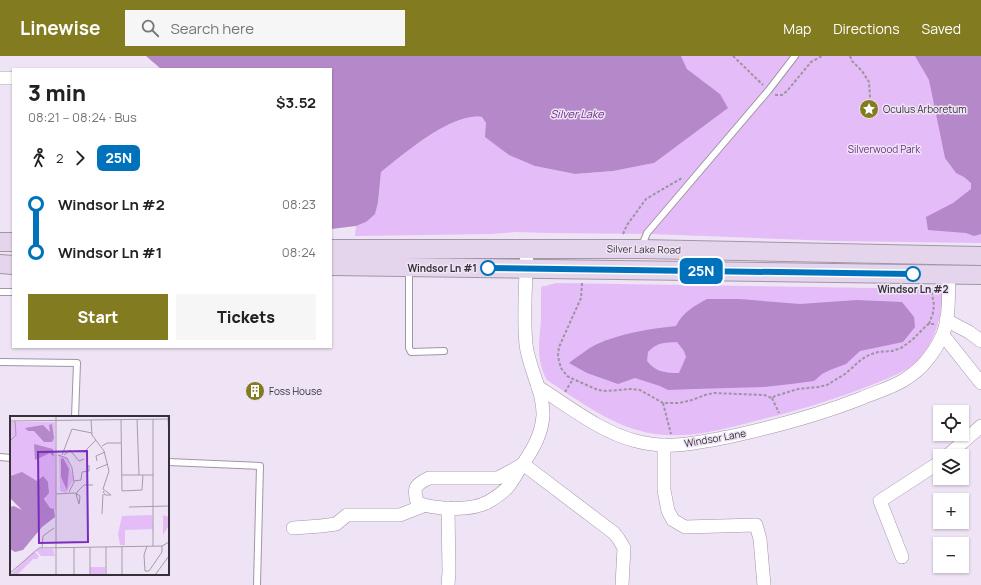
<!DOCTYPE html>
<html lang="en">
<head>
<meta charset="utf-8">
<style>
  :root { --surface:#fff; --page:#f6f6f6; --text:#222; --muted:#767676; --accent:#827b20 }
  body { margin:0; font-family:Manrope,sans-serif; background:var(--page); color:var(--text); height:100vh; display:flex; flex-direction:column; font-size:15px; white-space:nowrap }
  * { box-sizing:border-box; margin:0 }
  p { font-size:13px; color:var(--muted) }
  .icon { flex:none; width:22px; height:22px; fill:none; stroke:currentColor; stroke-width:2; stroke-linecap:round; stroke-linejoin:round }
  .map { position:relative; flex:1; overflow:hidden }
  .sheet { position:absolute; left:12px; top:12px; width:320px; height:280px; display:flex; flex-direction:column; background:var(--surface); border-radius:0px; box-shadow:0 1px 3px #0004 }
  .sheet>* { flex:none }
  .badge { padding:0 8px; border-radius:6px; font-size:14px; line-height:26px }
  .buttons { position:absolute; left:933px; top:349px; display:grid; gap:8px }
  .buttons a { display:grid; place-items:center; width:36px; height:36px; border-radius:0px; background:var(--surface); box-shadow:0 1px 3px #0004; font-size:20px }
  .map>.badge { position:absolute; translate:-50% -50%; box-shadow:0 0 0 2px #fff }
  .legs { display:flex; align-items:center; gap:6px; height:44px; padding:0 16px; font-size:13px }
  .legs p { margin-inline-start:auto }
  .head { display:flex; align-items:center; justify-content:space-between; height:68px; padding:0 16px }
  h1 { font-size:22px; font-weight:800; line-height:30px }
  .primary-button { display:flex; gap:8px; margin-top:auto; padding:8px 16px }
  .primary-button a { flex:1; height:46px; border-radius:0px; background:var(--accent); color:#fff; font-size:16px; font-weight:800; line-height:46px; text-align:center }
  .primary-button a+a { background:var(--page); color:var(--text) }
  ul { padding:0 16px; list-style:none }
  li { display:flex; align-items:center; gap:14px; height:48px; font-size:15px }
  li i { display:grid; place-items:center; width:6px; height:100%; margin:0 5px; background:currentColor }
  li i::after { content:''; width:10px; height:10px; margin:-5px; border:3px solid; border-radius:50%; background:var(--surface) }
  li p { margin-inline-start:auto }
  li:first-child i { background:linear-gradient(#0000 50%,currentColor 0) }
  li:last-child i { background:linear-gradient(currentColor 50%,#0000 0) }
  header { display:flex; align-items:center; gap:24px; box-sizing:border-box; height:56px; padding:0 20px; background:var(--accent); color:#fff }
  header strong { font-size:19px }
  nav { display:flex; gap:22px; margin-inline-start:auto; font-size:14px }
  .search { width:280px; height:36px; background:var(--page); display:flex; align-items:center; gap:10px; box-sizing:border-box; padding:0 14px; border-radius:0px; color:var(--muted); font-size:15px }
  .map>svg:first-child { display:block }
  .green { fill:#e4bcf7 }
  .water { fill:#b588ca; fill-rule:evenodd }
  .lines { fill:none; stroke-linecap:round; stroke-linejoin:round }
  .lane-casing { stroke:#a196a6; stroke-width:8 }
  .street-casing { stroke:#a196a6; stroke-width:14 }
  .secondary-casing { stroke:#a196a6; stroke-width:20 }
  .path { stroke:#9c94a0; stroke-width:2; stroke-dasharray:3 2; stroke-linecap:butt }
  .lane { stroke:#fff; stroke-width:6 }
  .street { stroke:#fff; stroke-width:13 }
  .secondary { stroke:#e4d5ec; stroke-width:18 }
  .line-1-casing { stroke:#fff; stroke-width:9 }
  .line-1 { stroke:#0072bc; stroke-width:6 }
  .stop-1-dot { fill:#fff; stroke:#0072bc; stroke-width:2 }
  .labels { text-anchor:middle; stroke-width:3; stroke-linejoin:round; paint-order:stroke }
  .poi-label { font-size:10px; fill:#363138; stroke:#efe4f5; text-anchor:start }
  .park-label { font-size:10px; fill:#683180; stroke:#efe4f5 }
  .street-label { font-size:10px; fill:#363138; stroke:#efe4f5 }
  .stop-label { font-size:10px; font-weight:bold; fill:#363138; stroke:#efe4f5; text-anchor:end }
  .water-label { font-size:11px; font-style:italic; fill:#683180; stroke:#efe4f5 }
  .inset-road { fill:none; stroke:#a59ca9; stroke-width:1 }
  .view { fill:#7b2cbf; fill-opacity:0.15; stroke:#7b2cbf; stroke-width:2 }
  .inset-edge { fill:none; stroke:#363138; stroke-width:2 }
</style>
</head>
<body>
<header>
<strong>Linewise</strong>
<div class="search"><svg class="icon" aria-label="search" viewBox="0 0 24 24"><circle cx="10" cy="10" r="6"/><path d="M15 15l6 6"/></svg>Search here</div>
<nav><a>Map</a><a>Directions</a><a>Saved</a></nav>
</header>
<div class="map">
<svg width="981" height="529" viewBox="0 0 981 529">
  <rect width="100%" height="100%" fill="#efe4f5"/>
  <g class="green">
    <path d="M681 0H981V187L833 185 651 178 547 177 516 176 492 178 355 180 356 170 366 166 378 146 381 116C404 98 452 56 482 61L486 67 535 110 575 118 613 115 654 107 720 38 687 13Z"/>
    <path d="M556 227 942 233C943 262 934 292 910 311 898 319 879 326 866 331 831 345 795 355 759 364 725 373 689 383 655 378 614 372 581 346 547 324 536 305 539 286 541 265 541 255 541 244 541 233L542 230H545Z"/>
  </g>
  <g class="water">
    <path d="M146 0H681L687 13 720 38 728 52 654 107 613 115 575 118 535 110 509 99 485 81 486 67 482 61C452 56 404 98 381 116L378 146 375 158 366 166 356 170 331 173V13H161Z"/>
    <polygon points="915,0 981,0 981,178 974,180 966,177 928,174 926,161 953,147 971,133 971,127 964,121 956,117 945,102 929,24"/>
    <path d="M707 243H739L800 248 857 244 902 246 914 261 915 271 903 286 860 295 846 308 830 314 822 318 814 325 791 328 764 331 694 333 668 334 660 330 635 322 618 328 587 317 569 307C577 301 586 294 595 289 621 277 648 273 676 270 684 255 693 251 707 243ZM677 286 684 295 686 301 679 317C665 317 656 316 647 305L648 296C658 286 663 287 677 286Z"/>
  </g>
  <g class="lines">
    <defs>
      <g id="lane">
        <polyline points="641,192 647,177 768,35 795,0"/>
        <polyline points="409,212 409,292 411,296 444,295"/>
        <polyline points="0,236 13,236"/>
        <polyline points="0,306 77,307 75,361"/>
        <polyline points="0,401 11,402"/>
        <polyline points="168,406 260,410 257,529"/>
      </g>
      <g id="street">
        <polyline points="0,22 13,22"/>
        <polyline points="946,264 969,276 981,285"/>
        <polyline points="943,279 981,327"/>
        <path d="M538 331C567 349 602 377 636 385 648 388 662 390 675 389 693 388 711 384 728 381 774 371 819 359 862 342 876 336 891 332 904 324 912 319 921 312 927 304 933 297 939 287 943 278 950 260 948 238 949 218"/>
        <polyline points="664,389 664,434 668,455 673,464 685,471 756,469 760,483 764,529"/>
        <polyline points="947,400 981,370"/>
        <path d="M523 408 511 415 498 422H429C415 429 413 431 417 446 425 451 434 451 443 452 458 453 475 453 488 446 493 443 503 436 507 432 512 426 515 420 519 414 531 396 541 382 543 360 544 336 529 313 526 289 523 257 526 225 527 192"/>
        <polyline points="523,408 614,477 618,482 624,492 622,529"/>
        <polyline points="448,452 449,516 448,529"/>
        <polyline points="293,472 321,470 336,468 347,459 400,459 423,450"/>
        <polyline points="902,501 880,445 940,406"/>
      </g>
      <g id="secondary">
        <polyline points="0,186 13,186"/>
        <polyline points="331,193 641,193 981,200"/>
        <polyline points="0,208 13,209"/>
        <polyline points="331,210 981,219"/>
      </g>
    </defs>
    <use href="#lane" class="lane-casing"/>
    <use href="#street" class="street-casing"/>
    <use href="#secondary" class="secondary-casing"/>
    <g class="path">
      <polyline points="733,0 763,29"/>
      <polyline points="850,0 852,5 862,15 869,26 870,41 872,53"/>
      <polyline points="775,39 782,39 787,35 811,6 822,0"/>
      <polyline points="623,178 627,169 646,143 682,122"/>
      <polyline points="582,227 581,242 559,291 558,299 559,305 561,312 567,320 573,323 598,334 607,335 631,333 640,334 663,347 679,347 692,344 705,339 714,337 764,339 772,342 775,340 798,333 818,331 827,329 845,318 862,303 869,299 878,296 892,295 901,292 912,284 927,269 929,268 934,268"/>
      <polyline points="929,268 933,257 934,249 931,232"/>
      <polyline points="565,336 573,323"/>
      <polyline points="772,342 779,357"/>
      <polyline points="663,347 671,378"/>
    </g>
    <use href="#lane" class="lane"/>
    <use href="#street" class="street"/>
    <use href="#secondary" class="secondary"/>
  </g>
  <g class="lines">
    <defs>
      <polyline id="line-1" points="488,212 913,218"/>
    </defs>
    <use href="#line-1" class="line-1-casing"/>
    <use href="#line-1" class="line-1"/>
  </g>
  <defs>
    <symbol id="sight-disc" viewBox="-11 -11 22 22"><circle r="9.5" fill="#827b20" stroke="#efe4f5"/><path d="M0-6L1.8-2.2L6-1.7L2.9 1.2L3.7 5.4L0 3.3L-3.7 5.4L-2.9 1.2L-6-1.7L-1.8-2.2Z" fill="#fff"/></symbol>
    <symbol id="building-disc" viewBox="-11 -11 22 22"><circle r="9.5" fill="#827b20" stroke="#efe4f5"/><path d="M-4-6H4V6H1V3H-1V6H-4ZM-2.5-4.3h1.7v1.8h-1.7ZM.8-4.3h1.7v1.8H.8ZM-2.5-1h1.7V.8h-1.7ZM.8-1h1.7V.8H.8Z" fill="#fff"/></symbol>
  </defs>
  <g fill-rule="evenodd">
    <use href="#sight-disc" x="858" y="42" width="22" height="22"/>
    <use href="#building-disc" x="244" y="324" width="22" height="22"/>
  </g>
  <g class="stop-1-dot">
    <circle cx="488" cy="212" r="7"/>
    <circle cx="913" cy="218" r="7"/>
  </g>
  <g class="labels">
    <g class="poi-label">
      <text x="883" y="57">Oculus Arboretum</text>
      <text x="269" y="339">Foss House</text>
    </g>
    <g class="park-label">
      <text x="884" y="97">Silverwood Park</text>
    </g>
    <g class="street-label">
      <text transform="translate(644 193) rotate(1)" y="4">Silver Lake Road</text>
      <text transform="translate(715 382) rotate(-10)" y="4">Windsor Lane</text>
    </g>
    <g class="stop-label">
      <text x="477" y="216">Windsor Ln #1</text>
      <text x="913" y="237" text-anchor="middle">Windsor Ln #2</text>
    </g>
    <g class="water-label">
      <text x="577" y="62">Silver Lake</text>
    </g>
  </g>
  <g transform="translate(10 360)">
    <rect width="159" height="159" fill="#efe4f5"/>
    <path d="M0 6H45L46 94 40 92 35 85 39 70 32 60 27 65 4 58 0 60ZM49 40 57 42 63 60V65L56 77 50 75ZM142 99 143 113 115 114V129H110L108 118 112 100ZM153 99 159 101V109L153 119ZM29 133H43L45 140H31L26 134ZM24 135 29 140 27 143H23L8 158 0 159ZM80 151H95V159H80Z" fill="#e4bcf7"/>
    <path d="M42 8 44 22 42 26H34L24 15H18L15 12 33 9 40 16 39 9ZM24 28 43 33 44 41 40 37 25 44ZM53 42 59 53 57 74 51 61V43ZM12 56 27 65 33 60 38 66 39 77 34 83 40 92 44 93 45 101 32 111 13 134 5 136 0 133V91L4 90 12 94 0 82V60Z" fill="#b588ca"/>
    <path class="inset-road" d="M158 0 159 27M127 3 129 59M143 3V130M81 4 82 19 94 35 99 55 93 73 101 79H95L93 75M111 4 112 75 132 74 133 59M0 5 159 3M0 25 6 19 5 5M92 30 97 27H111M75 35 86 24M48 39 57 42 62 52 64 66 59 76M52 39 62 13 82 17M54 39 60 34 69 45 74 43M87 45 86 40 95 36M86 53 98 48M111 59H143M64 65 71 64 72 56 79 55V49M46 78 64 77H65L66 78 69 79 70 81 69 88 66 78 68 75 74 69H83M119 91 159 90M92 98 93 78M137 130 134 139 135 155H139L152 136V130M64 131V159M80 131V159M96 131V159M112 131V159M32 132 33 120 44 112M0 157 29 132 152 130 159 126M46 159V0M145 159 159 140"/>
    <path class="view" d="M77 35 78 126 29 127 28 36Z"/>
    <rect width="159" height="159" class="inset-edge"/>
  </g>
</svg>
<div class="buttons">
<a><svg class="icon" aria-label="locate" viewBox="0 0 24 24"><circle cx="12" cy="12" r="6"/><path d="M12 2v4M12 18v4M2 12h4M18 12h4"/></svg></a>
<a><svg class="icon" aria-label="layers" viewBox="0 0 24 24"><path d="M12 4l9 5-9 5-9-5zM3 14l9 5 9-5"/></svg></a>
<a>+</a>
<a>−</a>
</div>
<b class="badge" style="left:701px;top:215px;background:#0072bc;color:#fff">25N</b>
<section class="sheet">
<div class="head"><div><h1>3 min</h1><p>08:21 – 08:24 · Bus</p></div><b>$3.52</b></div>
<div class="legs"><svg class="icon" aria-label="walk" viewBox="0 0 24 24"><circle cx="13" cy="4" r="2"/><path d="M13 8l-2 6 4 7M11 14l-3 7M7 12l3-4h3l4 4"/></svg>2<svg class="icon" aria-label="forward" viewBox="0 0 24 24"><path d="M9 5l7 7-7 7"/></svg><b class="badge" style="background:#0072bc;color:#fff">25N</b></div>
<ul>
<li><i style="color:#0072bc"></i><b>Windsor Ln #2</b><p>08:23</p></li>
<li><i style="color:#0072bc"></i><b>Windsor Ln #1</b><p>08:24</p></li>
</ul>
<div class="primary-button"><a>Start</a><a>Tickets</a></div>
</section>
</div>
</body>
</html>
